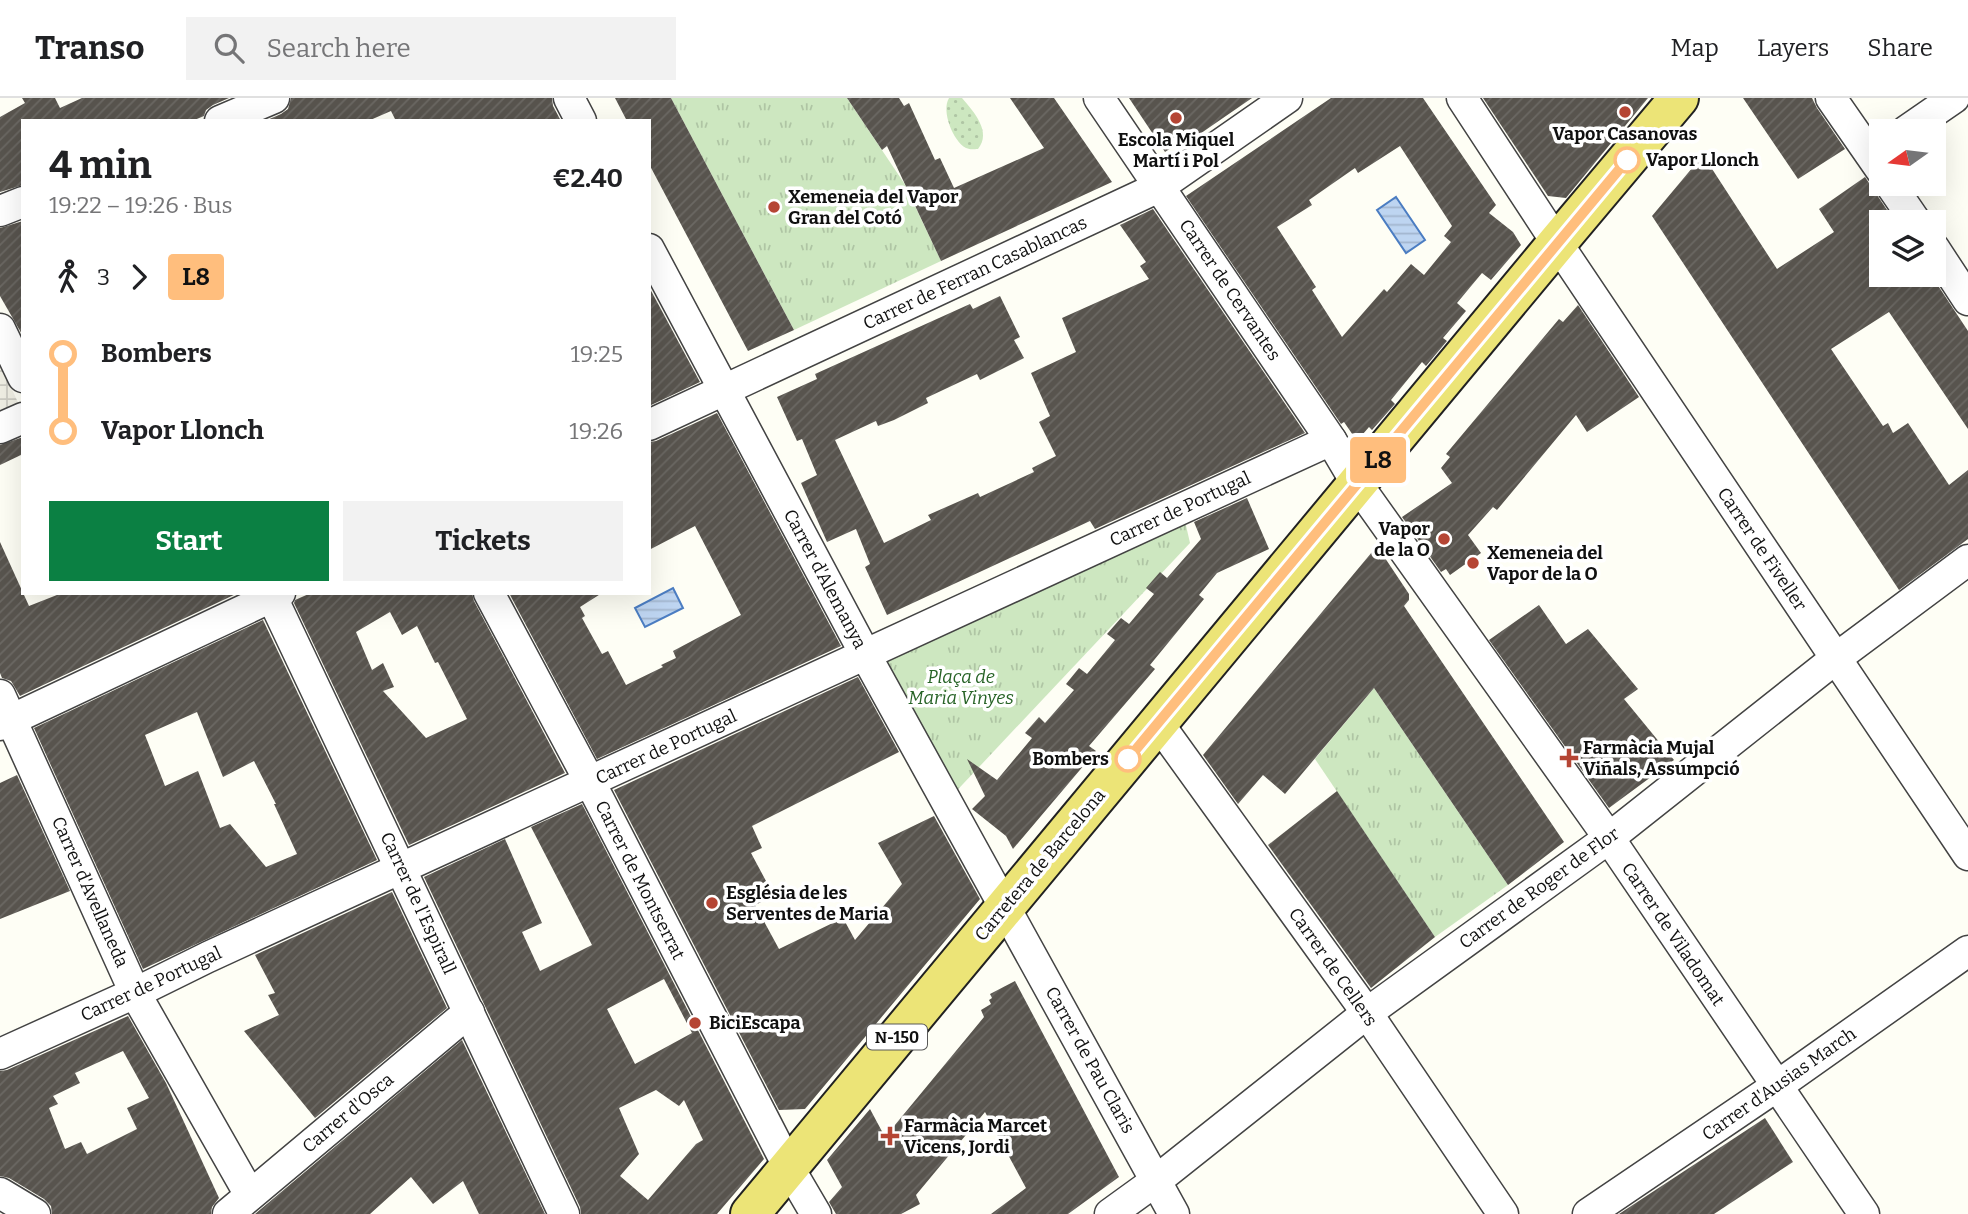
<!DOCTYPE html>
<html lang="en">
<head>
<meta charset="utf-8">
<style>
  :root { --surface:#fff; --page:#f2f2f2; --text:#202124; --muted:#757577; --line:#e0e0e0; --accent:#0b8043 }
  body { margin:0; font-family:Bitter,serif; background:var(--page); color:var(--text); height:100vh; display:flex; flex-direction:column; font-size:26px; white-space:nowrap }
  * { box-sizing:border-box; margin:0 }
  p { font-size:23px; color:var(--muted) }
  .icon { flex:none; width:38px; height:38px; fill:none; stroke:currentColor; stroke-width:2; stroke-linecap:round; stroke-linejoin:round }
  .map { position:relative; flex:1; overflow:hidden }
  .side { position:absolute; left:21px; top:21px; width:630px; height:476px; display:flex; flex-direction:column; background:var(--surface); border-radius:0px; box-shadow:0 7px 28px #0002 }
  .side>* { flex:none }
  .badge { padding:0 14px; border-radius:5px; font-size:24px; line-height:46px }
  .needle { width:46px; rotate:256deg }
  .controls { position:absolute; left:1869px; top:21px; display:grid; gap:14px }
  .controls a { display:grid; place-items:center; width:77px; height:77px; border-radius:0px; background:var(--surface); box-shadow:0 7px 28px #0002; font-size:35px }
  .map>.badge { position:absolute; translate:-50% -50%; box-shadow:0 0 0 4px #fff }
  .legs { display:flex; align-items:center; gap:10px; height:77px; padding:0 28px; font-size:23px }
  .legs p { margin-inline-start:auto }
  .overview { display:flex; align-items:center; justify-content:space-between; height:119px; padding:0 28px }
  h1 { font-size:38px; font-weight:700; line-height:52px }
  .button { display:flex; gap:14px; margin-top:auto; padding:14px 28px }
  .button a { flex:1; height:80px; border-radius:0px; background:var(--accent); color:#fff; font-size:28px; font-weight:700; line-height:80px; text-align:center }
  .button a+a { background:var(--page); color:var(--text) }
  ul { padding:0 28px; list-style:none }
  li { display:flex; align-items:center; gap:24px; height:77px; font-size:26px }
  li i { display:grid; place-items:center; width:10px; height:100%; margin:0 9px; background:currentColor }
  li i::after { content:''; width:18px; height:18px; margin:-9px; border:5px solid; border-radius:50%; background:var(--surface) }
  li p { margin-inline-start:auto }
  li:first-child i { background:linear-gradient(#0000 50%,currentColor 0) }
  li:last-child i { background:linear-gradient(currentColor 50%,#0000 0) }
  header { display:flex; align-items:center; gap:42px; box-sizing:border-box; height:98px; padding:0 35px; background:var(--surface); border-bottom:2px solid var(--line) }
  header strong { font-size:33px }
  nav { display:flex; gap:38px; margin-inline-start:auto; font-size:24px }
  .search { width:490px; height:63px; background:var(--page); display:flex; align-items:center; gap:18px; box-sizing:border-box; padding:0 24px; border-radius:0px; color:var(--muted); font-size:26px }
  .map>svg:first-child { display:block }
  .grass { fill:url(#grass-dots) }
  .park { fill:url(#park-tufts) }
  .plaza { fill:url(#plaza-grid) }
  .water { fill:url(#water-rules); stroke:#4b7dc2; stroke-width:2 }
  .building { fill:url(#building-hatch); fill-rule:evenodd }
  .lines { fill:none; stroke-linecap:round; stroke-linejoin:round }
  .minor-casing { stroke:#434343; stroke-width:33 }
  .primary-casing { stroke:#212121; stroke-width:42 }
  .minor { stroke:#fff; stroke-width:30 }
  .primary { stroke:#ece477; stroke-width:38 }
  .line-1-casing { stroke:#fff; stroke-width:16 }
  .line-1 { stroke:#ffbe7d; stroke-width:10 }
  .poi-dot { fill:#b54534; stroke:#fff; stroke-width:2.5 }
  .stop-1-dot { fill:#fff; stroke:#ffbe7d; stroke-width:3.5 }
  .labels { text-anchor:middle; stroke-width:7; stroke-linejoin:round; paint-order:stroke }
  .shield { fill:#fff; stroke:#585858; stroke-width:2 }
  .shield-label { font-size:16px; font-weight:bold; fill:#101010 }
  .poi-label { font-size:18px; font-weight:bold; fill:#101010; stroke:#fff; text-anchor:start }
  .stop-label { font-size:18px; font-weight:bold; fill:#101010; stroke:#fff; text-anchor:start }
  .street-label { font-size:18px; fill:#101010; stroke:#fff }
  .park-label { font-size:18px; font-style:italic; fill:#276326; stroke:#fff }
</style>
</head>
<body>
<header>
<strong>Transo</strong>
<div class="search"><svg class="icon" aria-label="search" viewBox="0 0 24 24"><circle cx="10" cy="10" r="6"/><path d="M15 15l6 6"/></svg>Search here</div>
<nav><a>Map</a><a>Layers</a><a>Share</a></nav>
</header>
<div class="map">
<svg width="1968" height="1116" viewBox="0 0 1968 1116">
  <defs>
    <pattern id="grass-dots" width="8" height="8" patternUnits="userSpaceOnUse" patternTransform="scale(1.75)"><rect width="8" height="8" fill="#cde7c0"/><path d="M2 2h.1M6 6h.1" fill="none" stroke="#afc5a4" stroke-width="1.8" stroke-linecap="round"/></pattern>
    <pattern id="park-tufts" width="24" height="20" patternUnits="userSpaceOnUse" patternTransform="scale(1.75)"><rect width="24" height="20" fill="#cde7c0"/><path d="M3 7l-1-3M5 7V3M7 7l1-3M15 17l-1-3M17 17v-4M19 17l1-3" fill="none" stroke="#afc5a4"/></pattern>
    <pattern id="plaza-grid" width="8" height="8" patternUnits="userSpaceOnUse" patternTransform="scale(1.75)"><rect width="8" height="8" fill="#efeee3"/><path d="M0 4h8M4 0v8" fill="none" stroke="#cccbc2"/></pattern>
    <pattern id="water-rules" width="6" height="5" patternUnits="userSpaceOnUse" patternTransform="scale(1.75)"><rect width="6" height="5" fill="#bed5f1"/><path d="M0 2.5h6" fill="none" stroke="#a2b6ce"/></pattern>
    <pattern id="building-hatch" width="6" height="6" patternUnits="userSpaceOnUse" patternTransform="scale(1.75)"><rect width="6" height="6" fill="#58544e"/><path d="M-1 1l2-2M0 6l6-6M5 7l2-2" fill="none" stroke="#6b6863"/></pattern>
  </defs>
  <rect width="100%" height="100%" fill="#fefef5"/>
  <path class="grass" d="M949 0H962C974 14 992 34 978 51 973 51 971 52 966 50 953 43 941 13 949 0Z"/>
  <g class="park">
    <polygon points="671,0 847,0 904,85 941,163 794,232"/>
    <polygon points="1182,410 1190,445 947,703 867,561"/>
    <polygon points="1374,590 1508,787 1435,839 1315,661"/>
  </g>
  <polygon class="plaza" points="0,264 19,307 0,315"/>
  <g class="water">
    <polygon points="1396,99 1425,142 1406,155 1377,112"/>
    <polygon points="673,490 683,510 645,529 635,510"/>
  </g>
  <g class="building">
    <polygon points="22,0 55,0 60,10 82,0 229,0 213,7 206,12 204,18 192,23 23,23 23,87 0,94 0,19 25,5"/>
    <polygon points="291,0 552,0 553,8 561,23 396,23 391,13 368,23 265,23 281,16 288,11"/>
    <polygon points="615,0 671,0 794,232 748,253 649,66 649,23 627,23"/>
    <polygon points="847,0 899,0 904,8 909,5 935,62 940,60 954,90 1044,50 1010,0 1054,0 1112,84 941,163 887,48 882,52"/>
    <polygon points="1129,0 1252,0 1194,40 1192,36 1165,54"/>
    <path d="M1331 0H1423L1496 107 1489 115 1513 134 1521 147 1491 182 1482 175 1457 205 1466 213 1443 240 1447 243 1426 268 1422 264 1391 302 1395 306 1372 332 1369 329 1357 343 1344 324 1341 326 1186 98ZM1400 48 1452 128 1444 138 1451 144 1424 177 1411 166 1387 194 1384 191 1342 239 1312 192 1316 189 1277 129 1312 107 1309 102 1355 70 1358 75Z"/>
    <polygon points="1483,0 1648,0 1566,100 1548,98"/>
    <polygon points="1743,0 1812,0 1817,10 1845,51 1798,81"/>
    <polygon points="1703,57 1777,171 1834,134 1819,111 1865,79 1895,124 1881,124 1881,177 1931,177 1968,233 1968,331 1889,214 1831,251 1883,328 1888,325 1893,335 1908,325 1949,387 1968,372 1968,441 1899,492 1652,118"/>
    <polygon points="1153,111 1305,335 1095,431 1090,423 887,517 865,469 870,466 856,431 827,444 801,385 817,377 802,341 797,343 777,299 817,281 815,276 970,206 973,211 1000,198 1020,239 1014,242 1024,260 980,282 977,276 926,300 928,305 894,322 878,328 876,323 835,342 884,445 931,422 928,417 978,395 980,399 1034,374 1032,370 1056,358 1039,324 1050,318 1031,275 1076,254 1062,220 1149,181 1140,168 1146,164 1120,127"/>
    <polygon points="23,123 23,238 0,198 0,130"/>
    <polygon points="649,189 700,284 649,308"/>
    <polygon points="1578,207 1639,299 1587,334 1576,317 1497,412 1493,409 1468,437 1481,455 1450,477 1446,471 1441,474 1402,419 1452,385 1441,370 1450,359 1446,356 1559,221 1563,224"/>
    <polygon points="717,315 841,548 597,661 509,495 602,495 580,509 585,518 582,520 602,556 608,553 626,587 663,569 661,567 676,560 673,553 741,517 695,428 649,452 649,344 656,343"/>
    <polygon points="23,339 23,356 0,367 0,347"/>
    <polygon points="1247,400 1269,451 1217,475 1199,497 1204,501 1150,567 1155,571 1089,648 1096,653 1013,751 1006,738 972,711 985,698 967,661 997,682 1032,640 1025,635 1039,619 1045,625 1074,592 1066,586 1079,570 1087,576 1115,542 1107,536 1121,520 1129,526 1154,496 1146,490 1160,474 1167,480 1201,441 1194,424"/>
    <polygon points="0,444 29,508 62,495 238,495 20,598 11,583 2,580 0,575"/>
    <polygon points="1377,448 1409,496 1409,502 1404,508 1564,744 1508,787 1374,590 1285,696 1263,677 1238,706 1203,657"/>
    <path d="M311 495H472L474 503 565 675 409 747 294 505 295 502ZM390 514 402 537 417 528 435 565 438 564 467 621 426 640 383 593 394 589 383 565 372 572 356 534Z"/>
    <polygon points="1539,507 1566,546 1588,531 1638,591 1624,601 1674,662 1609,710 1489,542"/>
    <path d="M263 522 377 762 143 871 34 630ZM197 614 223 679 254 663 276 706H274L297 756 266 769 230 726 220 730 198 673 165 688 145 637Z"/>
    <polygon points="858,579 899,654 752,728 762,750 751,755 774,798 755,807 779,851 843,820 855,842 902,786 878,745 934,718 980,801 805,1011 779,1012 614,692"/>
    <polygon points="17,677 70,793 0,821 0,685"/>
    <polygon points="1337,693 1435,839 1371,890 1268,747"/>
    <path d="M582 706 764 1061 717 1116H581L580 1109 424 779 505 741 542 825 522 834 540 873 592 847 531 729ZM664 881 692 935 635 966 607 911ZM656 992 679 1008 684 1002 703 1042 696 1046 648 1102 620 1078 639 1056 619 1010Z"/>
    <polygon points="392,794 447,910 315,1020 244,933 279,917 268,897 275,895 255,857"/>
    <polygon points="1015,883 1119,1079 1068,1116 991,1116 1026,1090 985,1014 916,1097 920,1106 901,1116 836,1116 829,1104 842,1089 827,1062 870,1011 885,1039 984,919 981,912 991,906 989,902 992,900 990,896"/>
    <path d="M128 918 166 985 219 1100 212 1109 211 1116H52L51 1108 44 1101 9 1080 0 1078V973L7 972ZM123 953 149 1000 127 1010 137 1031 87 1056 81 1044 65 1051 49 1010 58 1006 53 998 80 985 75 975Z"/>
    <polygon points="462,942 545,1116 479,1116 463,1083 433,1106 411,1079 370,1116 255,1116"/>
    <polygon points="1765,1020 1793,1064 1714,1116 1619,1116"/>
  </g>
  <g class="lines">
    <defs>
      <g id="minor">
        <polyline points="569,0 581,23"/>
        <polyline points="1099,0 1331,342 1357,386 1609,740 1864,1116"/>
        <polyline points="1462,0 1557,145 1968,757"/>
        <polyline points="1831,0 1881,72"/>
        <polyline points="220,23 274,0"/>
        <polyline points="1906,33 1954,0"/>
        <polyline points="1890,86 1916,124"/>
        <polyline points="0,113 23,104"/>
        <polyline points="1934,150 1968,202"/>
        <polyline points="649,151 865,556 1174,1116"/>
        <polyline points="0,231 23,279"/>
        <polyline points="649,327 1159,89 1287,0"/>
        <polyline points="0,330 23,320"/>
        <polyline points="270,495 564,1116"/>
        <polyline points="489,495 590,684 789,1070 816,1116"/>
        <polyline points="0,597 135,895 250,1097"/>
        <polyline points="1158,625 1367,915 1503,1116"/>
        <polyline points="0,627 280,495"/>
        <polyline points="0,956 135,895 208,859 1331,342"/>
        <polyline points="0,1095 35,1116"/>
        <polyline points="228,1116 469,914"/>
        <polyline points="1110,1116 1157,1082 1367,915 1609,740 1835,561 1968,462"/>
        <polyline points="1588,1116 1777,988 1968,853"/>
      </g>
      <polyline id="primary" points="750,1116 1557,145 1679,0"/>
    </defs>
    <use href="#minor" class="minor-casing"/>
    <use href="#primary" class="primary-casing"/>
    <use href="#minor" class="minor"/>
    <use href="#primary" class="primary"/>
  </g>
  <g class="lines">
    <defs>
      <polyline id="line-1" points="1128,661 1627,62"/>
    </defs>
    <use href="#line-1" class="line-1-casing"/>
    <use href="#line-1" class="line-1"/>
  </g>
  <g class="poi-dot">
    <circle cx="1625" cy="14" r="7"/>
    <circle cx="1176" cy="20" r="7"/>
    <circle cx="774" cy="109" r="7"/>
    <circle cx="1444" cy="441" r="7"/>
    <circle cx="1473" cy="465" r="7"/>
    <path d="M1565.5 649.5h7v7h7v7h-7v7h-7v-7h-7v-7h7z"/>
    <circle cx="712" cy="805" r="7"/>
    <circle cx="695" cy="925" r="7"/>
    <path d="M886.5 1027.5h7v7h7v7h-7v7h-7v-7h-7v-7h7z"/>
  </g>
  <g class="stop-1-dot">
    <circle cx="1627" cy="62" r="12"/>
    <circle cx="1128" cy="661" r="12"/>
  </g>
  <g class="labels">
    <rect class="shield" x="867" y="926.5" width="60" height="25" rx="5"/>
    <g class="shield-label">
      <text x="897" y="945">N-150</text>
    </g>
    <g class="poi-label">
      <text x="1625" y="42" text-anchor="middle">Vapor Casanovas</text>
      <text x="1176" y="48" text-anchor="middle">Escola Miquel<tspan x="1176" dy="21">Martí i Pol</tspan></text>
      <text x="788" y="105">Xemeneia del Vapor<tspan x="788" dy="21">Gran del Cotó</tspan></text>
      <text x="1430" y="437" text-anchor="end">Vapor<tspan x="1430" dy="21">de la O</tspan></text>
      <text x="1487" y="461">Xemeneia del<tspan x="1487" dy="21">Vapor de la O</tspan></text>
      <text x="1583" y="656">Farmàcia Mujal<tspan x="1583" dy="21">Viñals, Assumpció</tspan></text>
      <text x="726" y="801">Església de les<tspan x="726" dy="21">Serventes de Maria</tspan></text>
      <text x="709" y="931">BiciEscapa</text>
      <text x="904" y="1034">Farmàcia Marcet<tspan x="904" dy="21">Vicens, Jordi</tspan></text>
    </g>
    <g class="stop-label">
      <text x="1646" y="68">Vapor Llonch</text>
      <text x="1109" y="667" text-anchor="end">Bombers</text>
    </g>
    <g class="street-label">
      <text transform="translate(975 175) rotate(-25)" y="6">Carrer de Ferran Casablancas</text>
      <text transform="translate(1230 192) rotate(56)" y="6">Carrer de Cervantes</text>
      <text transform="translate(1180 411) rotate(-25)" y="6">Carrer de Portugal</text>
      <text transform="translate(1762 451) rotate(56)" y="6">Carrer de Fiveller</text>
      <text transform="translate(825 481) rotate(62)" y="6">Carrer d'Alemanya</text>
      <text transform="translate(666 649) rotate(-25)" y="6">Carrer de Portugal</text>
      <text transform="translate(1040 767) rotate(-50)" y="6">Carretera de Barcelona</text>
      <text transform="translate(640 782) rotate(63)" y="6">Carrer de Montserrat</text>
      <text transform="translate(1539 790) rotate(-36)" y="6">Carrer de Roger de Flor</text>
      <text transform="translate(90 794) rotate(66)" y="6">Carrer d'Avellaneda</text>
      <text transform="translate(418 805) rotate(65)" y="6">Carrer de l'Espirall</text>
      <text transform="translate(1673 836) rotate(56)" y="6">Carrer de Viladomat</text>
      <text transform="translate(1333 869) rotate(55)" y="6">Carrer de Cellers</text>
      <text transform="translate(151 886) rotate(-25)" y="6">Carrer de Portugal</text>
      <text transform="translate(1090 962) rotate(61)" y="6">Carrer de Pau Claris</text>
      <text transform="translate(1779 986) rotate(-35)" y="6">Carrer d'Ausias March</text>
      <text transform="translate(348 1015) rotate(-40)" y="6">Carrer d'Osca</text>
    </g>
    <g class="park-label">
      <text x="961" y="585">Plaça de<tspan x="961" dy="21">Maria Vinyes</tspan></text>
    </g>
  </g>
</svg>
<div class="controls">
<a><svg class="needle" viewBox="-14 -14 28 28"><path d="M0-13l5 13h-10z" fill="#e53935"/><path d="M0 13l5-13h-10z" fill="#757577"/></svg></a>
<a><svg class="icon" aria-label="layers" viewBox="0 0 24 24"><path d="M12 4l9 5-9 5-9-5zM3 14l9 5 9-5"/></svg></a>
</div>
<b class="badge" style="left:1378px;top:362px;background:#ffbe7d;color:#111">L8</b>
<section class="side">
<div class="overview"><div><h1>4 min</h1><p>19:22 – 19:26 · Bus</p></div><b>€2.40</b></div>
<div class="legs"><svg class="icon" aria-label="walk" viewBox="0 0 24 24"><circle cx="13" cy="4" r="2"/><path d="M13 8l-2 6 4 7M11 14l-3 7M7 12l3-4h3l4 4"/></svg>3<svg class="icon" aria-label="forward" viewBox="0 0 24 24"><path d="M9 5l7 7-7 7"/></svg><b class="badge" style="background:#ffbe7d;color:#111">L8</b></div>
<ul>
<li><i style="color:#ffbe7d"></i><b>Bombers</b><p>19:25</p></li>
<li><i style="color:#ffbe7d"></i><b>Vapor Llonch</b><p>19:26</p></li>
</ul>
<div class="button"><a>Start</a><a>Tickets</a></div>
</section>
</div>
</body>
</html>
